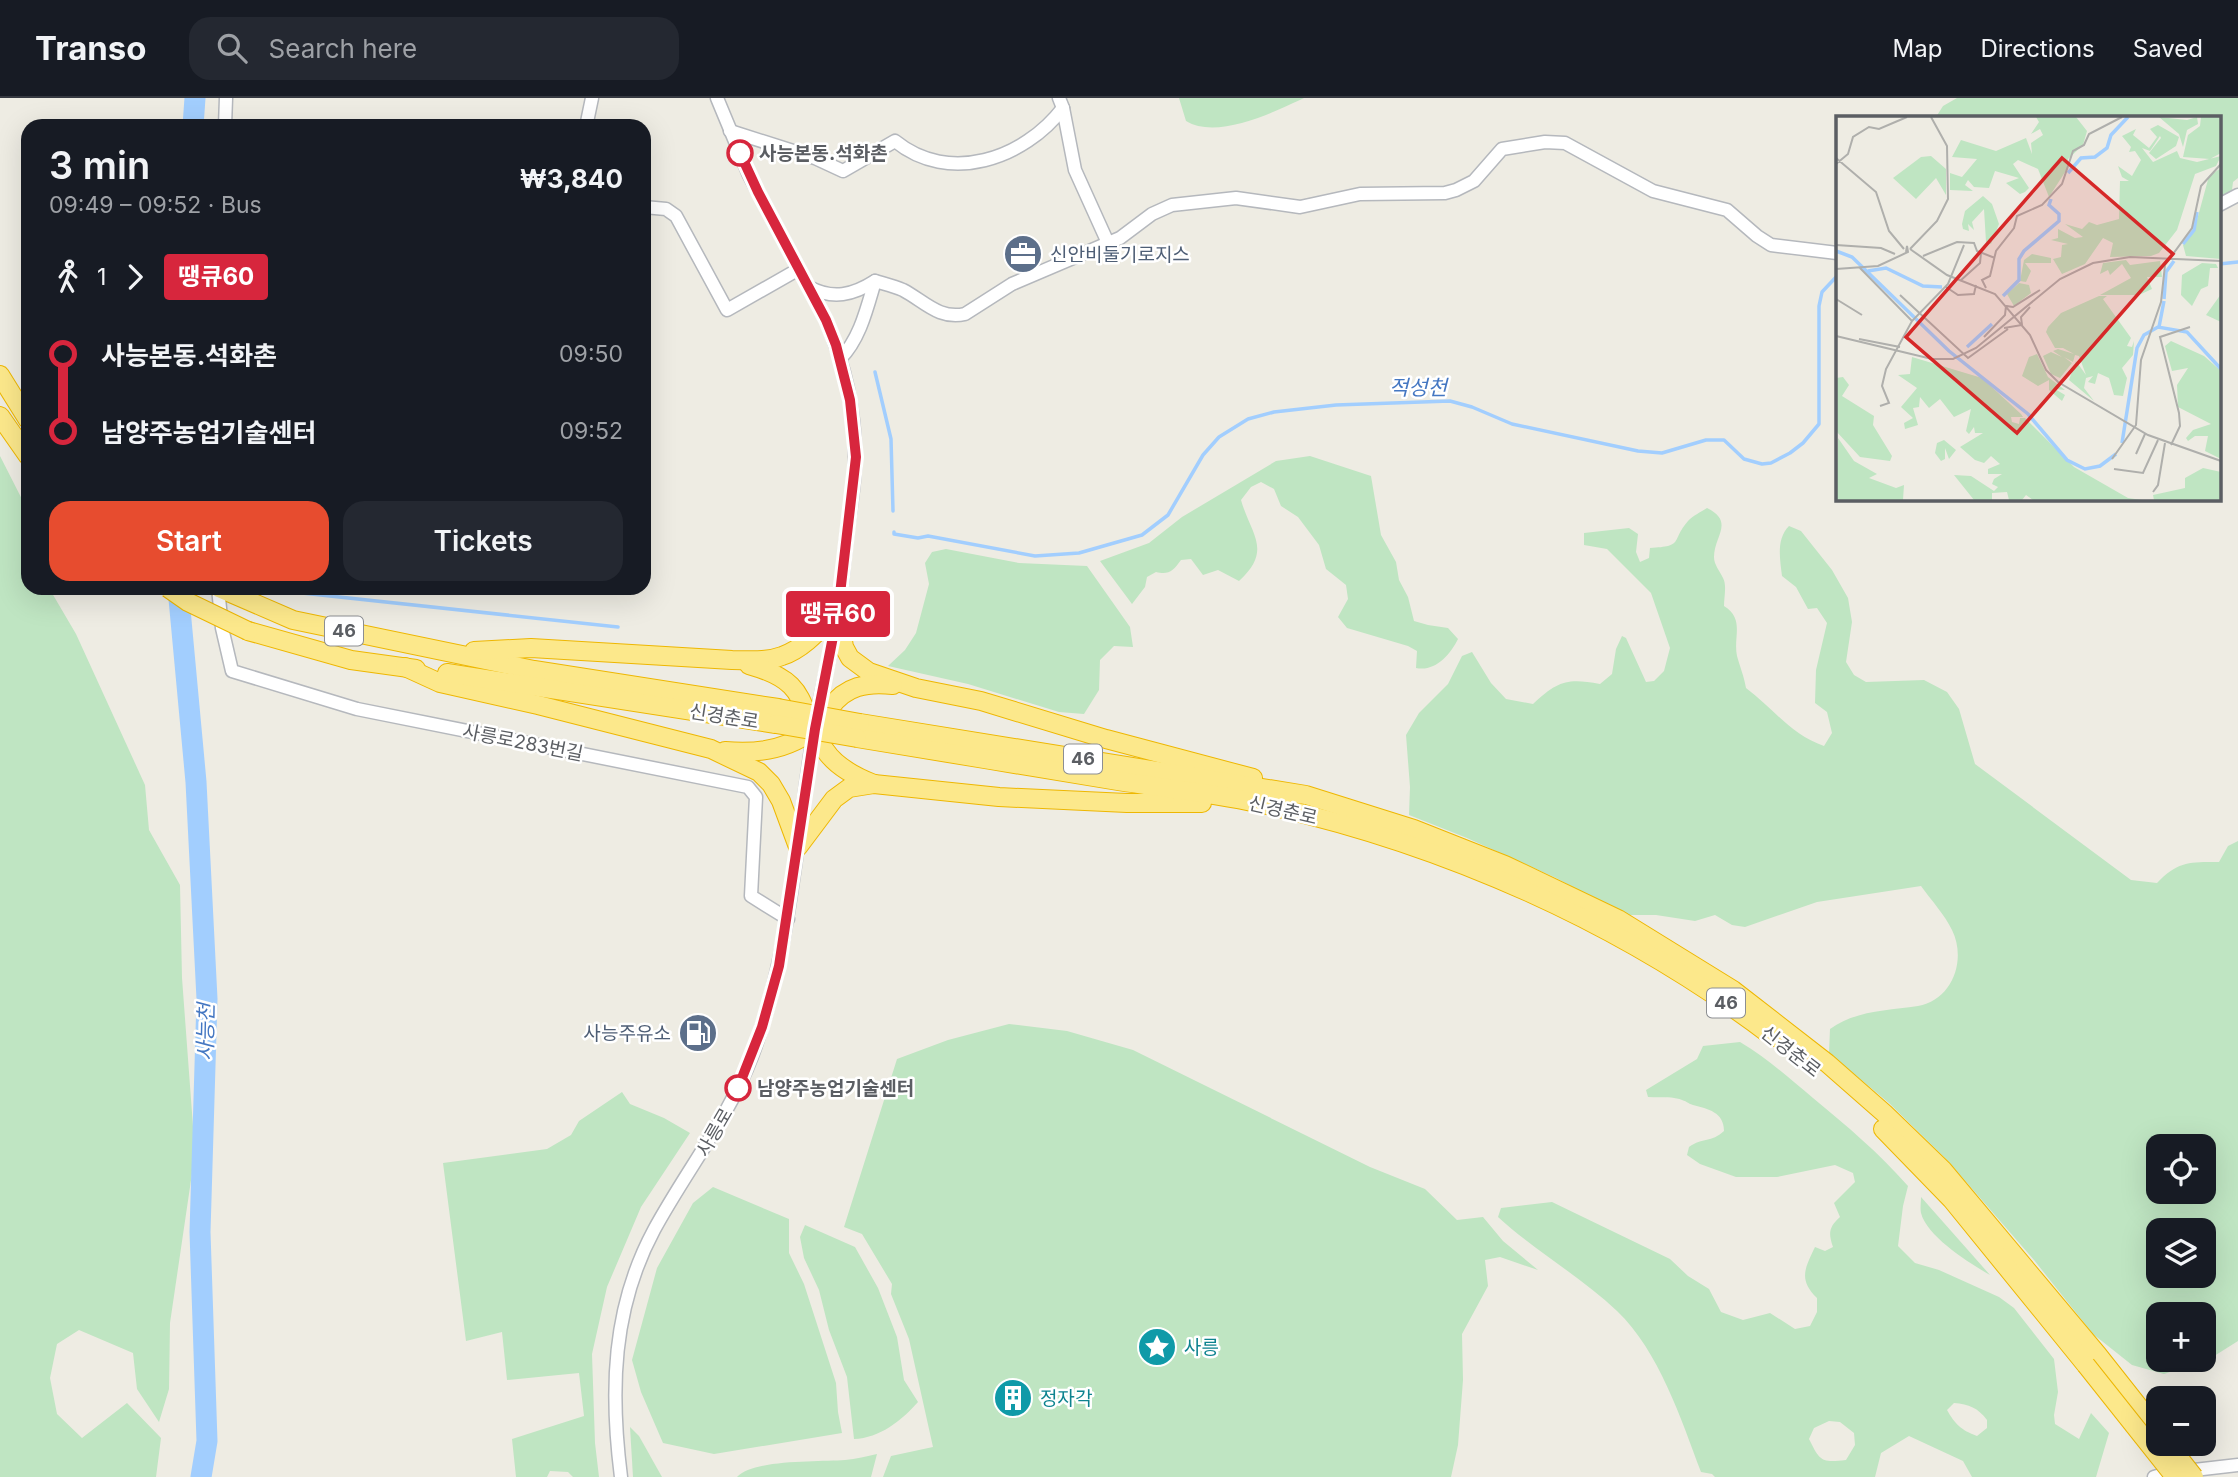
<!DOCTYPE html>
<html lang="en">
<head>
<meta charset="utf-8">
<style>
  :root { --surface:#171b24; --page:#242831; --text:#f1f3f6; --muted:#9ea1a6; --line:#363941; --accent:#e74c2f }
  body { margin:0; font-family:Inter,"Noto Sans KR",sans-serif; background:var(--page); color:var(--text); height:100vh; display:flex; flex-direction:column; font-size:26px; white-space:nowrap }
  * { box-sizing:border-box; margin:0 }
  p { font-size:23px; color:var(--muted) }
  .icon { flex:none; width:38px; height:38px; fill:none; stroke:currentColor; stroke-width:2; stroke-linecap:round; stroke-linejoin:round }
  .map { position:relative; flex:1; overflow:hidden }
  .side { position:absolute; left:21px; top:21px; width:630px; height:476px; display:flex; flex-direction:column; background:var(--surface); border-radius:21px; box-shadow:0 7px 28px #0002 }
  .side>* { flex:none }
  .badge { padding:0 14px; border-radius:5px; font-size:24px; line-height:46px }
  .fabs { position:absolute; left:2146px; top:1036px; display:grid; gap:14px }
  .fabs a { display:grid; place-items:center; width:70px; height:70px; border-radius:14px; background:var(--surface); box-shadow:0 7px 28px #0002; font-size:35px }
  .map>.badge { position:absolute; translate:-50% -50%; box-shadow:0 0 0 4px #fff }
  .legs { display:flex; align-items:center; gap:10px; height:77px; padding:0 28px; font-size:23px }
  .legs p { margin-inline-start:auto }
  .head { display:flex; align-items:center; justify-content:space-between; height:119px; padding:0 28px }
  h1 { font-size:38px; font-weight:600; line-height:52px }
  .cta { display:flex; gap:14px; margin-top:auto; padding:14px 28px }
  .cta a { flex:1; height:80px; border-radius:21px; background:var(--accent); color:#fff; font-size:28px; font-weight:600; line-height:80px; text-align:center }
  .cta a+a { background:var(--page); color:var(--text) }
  ul { padding:0 28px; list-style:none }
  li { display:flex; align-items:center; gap:24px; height:77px; font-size:26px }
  li i { display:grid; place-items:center; width:10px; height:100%; margin:0 9px; background:currentColor }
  li i::after { content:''; width:18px; height:18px; margin:-9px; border:5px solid; border-radius:50%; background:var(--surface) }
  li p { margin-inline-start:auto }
  li:first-child i { background:linear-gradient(#0000 50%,currentColor 0) }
  li:last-child i { background:linear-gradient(currentColor 50%,#0000 0) }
  header { display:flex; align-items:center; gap:42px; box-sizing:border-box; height:98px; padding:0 35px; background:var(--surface); border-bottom:2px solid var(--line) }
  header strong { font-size:33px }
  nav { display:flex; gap:38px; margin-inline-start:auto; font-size:24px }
  .search { width:490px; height:63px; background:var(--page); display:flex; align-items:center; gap:18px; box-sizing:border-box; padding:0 24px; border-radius:21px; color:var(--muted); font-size:26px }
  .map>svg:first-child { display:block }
  .green { fill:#bfe5c2; fill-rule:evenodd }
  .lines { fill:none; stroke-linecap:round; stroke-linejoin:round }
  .stream { stroke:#a2cefe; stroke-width:3.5 }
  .river { stroke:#a2cefe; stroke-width:21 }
  .minor-casing { stroke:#b5b8bd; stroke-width:15 }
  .highway-casing { stroke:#eeb702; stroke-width:20 }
  .minor { stroke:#fff; stroke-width:12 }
  .highway { stroke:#fce88b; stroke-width:18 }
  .highway-bridge-casing { stroke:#eeb702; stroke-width:20; stroke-linecap:butt }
  .highway-bridge { stroke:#fce88b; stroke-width:18 }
  .line-1-casing { stroke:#fff; stroke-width:16 }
  .line-1 { stroke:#d7263d; stroke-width:10 }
  .stop-1-dot { fill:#fff; stroke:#d7263d; stroke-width:3.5 }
  .labels { text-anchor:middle; stroke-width:5; stroke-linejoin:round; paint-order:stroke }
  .shield { fill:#fff; stroke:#8c8e92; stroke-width:2 }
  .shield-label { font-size:18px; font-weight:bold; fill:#5b5e63 }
  .stop-label { font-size:19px; font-weight:bold; fill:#5b5e63; stroke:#fff; text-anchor:start }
  .service-label { font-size:19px; fill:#4e5e75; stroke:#fff; text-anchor:start }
  .street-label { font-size:19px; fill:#5b5e63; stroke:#fff }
  .culture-label { font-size:19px; fill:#0d838f; stroke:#fff; text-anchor:start }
  .water-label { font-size:21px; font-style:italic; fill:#4477c2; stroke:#fff }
  .inset-river { fill:none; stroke:#a2cefe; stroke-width:3.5 }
  .inset-road { fill:none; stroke:#afafac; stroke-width:2 }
  .view { fill:#d62828; fill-opacity:0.15; stroke:#d62828; stroke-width:3.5 }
  .inset-edge { fill:none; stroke:#5b5e63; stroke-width:3.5 }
</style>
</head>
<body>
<header>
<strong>Transo</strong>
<div class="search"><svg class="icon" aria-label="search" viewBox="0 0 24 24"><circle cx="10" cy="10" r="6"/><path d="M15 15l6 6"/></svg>Search here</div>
<nav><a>Map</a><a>Directions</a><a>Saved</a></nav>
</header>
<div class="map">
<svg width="2238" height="1379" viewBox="0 0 2238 1379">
  <rect width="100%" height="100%" fill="#eeece3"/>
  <g class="green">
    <path d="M1179 0H1304C1274 14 1217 42 1186 23Z"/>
    <polygon points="1957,0 2238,0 2238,80 2233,84 2232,92 2219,100 2219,19 1936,19 1943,8"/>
    <polygon points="0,358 28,413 28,490 49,490 76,536 145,687 149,732 180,787 182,880 195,1055 170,1225 169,1291 159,1324 137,1291 133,1255 79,1232 57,1246 50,1280 57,1316 82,1340 127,1305 161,1340 156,1379 0,1379"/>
    <path d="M1310 358 1371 378 1381 437 1396 464 1399 482 1408 499 1414 523 1428 527 1448 530 1458 541C1450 557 1435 574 1416 570L1417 553 1408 548 1347 530 1338 519 1348 501 1346 487 1326 471 1319 447 1298 419 1281 408 1274 391 1261 384 1251 389 1241 402C1251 437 1273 452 1239 483L1218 472 1203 477 1191 461 1181 462C1173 473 1169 477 1156 474L1147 479 1145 489 1132 506 1100 463 1149 445 1182 419 1276 363Z"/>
    <path d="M1707 410C1735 424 1714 438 1714 459 1714 467 1720 473 1723 480 1727 487 1724 499 1724 508 1745 521 1733 539 1737 558 1740 569 1744 578 1746 590 1773 610 1791 637 1824 648L1832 635 1827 614 1815 605 1816 572 1827 525 1817 510 1808 511 1796 489 1782 478C1780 461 1776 441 1789 428L1801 433 1832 472 1848 500 1852 524 1846 564 1854 577 1866 584 1924 582 1947 594 1959 611 1975 666 2131 782 2157 785C2178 763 2190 764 2219 764L2228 748 2238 743V1243L2211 1260 2164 1276 2132 1267 2093 1236 2034 1162 1948 1063 1889 1005 1829 955 1830 931C1857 912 1886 913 1918 908 1952 902 1967 862 1952 832 1945 817 1931 802 1921 788L1817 804 1745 829 1732 827 1715 817 1695 823 1656 817H1625L1556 780 1467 740 1409 717 1410 689 1406 637 1419 615 1448 586 1462 558 1472 554 1491 585 1506 601 1533 606C1558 583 1567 580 1600 586L1612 576 1616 551 1622 538 1626 540 1646 584 1654 583 1664 573 1670 550 1651 495 1607 451 1584 447V435L1629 430 1638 436 1636 454 1640 464 1649 460 1650 450C1685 448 1670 444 1688 423 1692 418 1701 414 1707 410ZM2158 1048H2203V1094H2158ZM2158 1132H2203V1178H2158ZM2158 1216H2203V1262H2158Z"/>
    <polygon points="946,451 1019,465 1087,468 1130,529 1133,549 1114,548 1100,562 1099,592 1084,616 1059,614 968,586 888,568 905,552 916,535 929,486 925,465 932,454"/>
    <polygon points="1009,926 1067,933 1133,952 1370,1069 1425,1091 1457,1122 1483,1119 1503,1143 1538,1172 1500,1159 1485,1162 1488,1188 1462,1236 1463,1282 1458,1347 1451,1379 883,1379 891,1358 933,1349 909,1241 891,1196 892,1186 862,1136 844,1129 897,961 948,942"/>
    <path d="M1740 944C1768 961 1788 979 1813 1000 1848 1029 1878 1054 1908 1088L1903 1108 1898 1148 1915 1165 1939 1172 1999 1199 2014 1210 2054 1261 2058 1294 2054 1317 2055 1326 2079 1341 2091 1315 2109 1335 2096 1379H1972L1963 1363 1909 1338 1881 1355 1875 1379H1715L1712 1376 1701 1374C1681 1321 1659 1253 1617 1213 1580 1178 1535 1153 1498 1119L1501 1110 1552 1104 1670 1161 1688 1178 1709 1191 1721 1214 1743 1222 1770 1215 1795 1231 1810 1228 1817 1214V1200C1798 1182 1805 1170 1815 1149L1825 1153 1833 1149C1828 1135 1829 1129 1840 1119L1834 1105 1855 1084 1853 1075 1835 1067 1777 1079H1736L1700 1066 1687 1057 1689 1049C1703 1039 1711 1045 1724 1033 1724 1014 1708 1011 1693 1007 1687 1005 1688 1004 1682 1002 1672 998 1659 1000 1648 999L1646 992 1697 961 1703 948ZM1954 1305C1969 1306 1978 1310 1987 1322V1330L1977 1338C1961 1332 1955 1326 1947 1312ZM1829 1323 1840 1324 1854 1335 1855 1347 1846 1362C1821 1365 1820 1363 1809 1341L1814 1330Z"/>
    <polygon points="622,994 630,1006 664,1020 690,1035 641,1109 607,1189 592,1256 595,1345 599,1379 573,1379 568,1374 550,1373 547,1379 516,1379 512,1341 584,1318 579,1275 507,1282 502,1234 466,1243 443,1065 547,1051 571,1037 579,1023"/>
    <polygon points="713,1089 789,1121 789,1155 804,1186 836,1285 838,1314 842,1335 714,1356 663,1345 641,1294 632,1262 657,1170 693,1105"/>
    <path d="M1921 1099 1990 1177C1971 1166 1927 1139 1921 1115 1920 1111 1921 1104 1921 1099Z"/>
    <path d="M805 1127 855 1149 878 1190 897 1239 904 1282 918 1304C901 1323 880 1340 854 1341L847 1279 829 1232 819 1192 804 1160 800 1139Z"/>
    <polygon points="630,1329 639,1338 662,1379 633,1379"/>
    <path d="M877 1356 871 1379H737C753 1361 820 1364 845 1362 856 1361 867 1358 877 1356Z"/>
  </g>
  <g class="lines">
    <g class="stream">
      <polyline points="2219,166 2238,164"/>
      <polyline points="875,274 891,341 893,413"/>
      <polyline points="894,434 894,436 918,440 928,438 1035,458 1079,455 1142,437 1168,417 1203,357 1219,339 1248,321 1274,314 1336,307 1450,303 1472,309 1512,326 1638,353 1662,355 1706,342 1724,342 1744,361 1762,366 1771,365 1790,355 1803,345 1819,326 1819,208 1822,194 1837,178"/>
      <polyline points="302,495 618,529"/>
    </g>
    <g class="river">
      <polyline points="193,28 195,0"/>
      <polyline points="178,490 196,684 207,901 200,1134 207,1343 201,1379"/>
    </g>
    <defs>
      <g id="minor">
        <polyline points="1059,0 1063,10 1075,72 1108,145"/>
        <polyline points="225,28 226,0"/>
        <polyline points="592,28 587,24 592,0"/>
        <path d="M730 33 815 60 843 73 895 43C949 87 1024 61 1063 10"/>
        <polyline points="2219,107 2238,97"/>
        <polyline points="644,109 666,111 676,118 727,212 799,171"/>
        <path d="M809 189C833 202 853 197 875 183"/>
        <path d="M840 261C860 241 867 210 875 183 885 186 894 188 903 192 924 203 939 222 965 216L1012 186 1120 140 1152 116 1172 107 1236 100 1300 109 1360 96 1445 95 1456 92 1474 83 1502 51 1545 44 1565 45 1653 93 1727 112 1757 138 1771 147 1837 155"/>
        <polyline points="218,490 222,530 232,573 357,611 748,689 756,699 751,798 788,821"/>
        <path d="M621 1379C610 1293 612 1210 654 1132 686 1073 728 1021 752 958 791 853 796 742 814 632 821 592 832 553 838 514 842 488 844 461 847 436 850 410 856 383 855 357 855 311 844 265 826 222L749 77 717 0"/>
        <polyline points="2154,1379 2168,1375 2238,1367"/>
      </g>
      <g id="highway">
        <polyline points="0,277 28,322"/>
        <polyline points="0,318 28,358"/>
        <polyline points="219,490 293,522 534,572 778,610"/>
        <polyline points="838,513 844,549 850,560 869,574 916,590 981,603 1106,641 1253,680"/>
        <polyline points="248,533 351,562 416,571"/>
        <path d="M474 553 531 550 732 562C749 562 766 564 782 558 804 551 822 529 838 513"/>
        <path d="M749 567C813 585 795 608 825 652 836 669 856 679 874 686"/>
        <polyline points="405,569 440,585 538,607 711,651 759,674 771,686 781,703 798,749 834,701 849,690 874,686 999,699 1127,705 1202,705"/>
        <polyline points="447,575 776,626"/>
        <polyline points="860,625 1306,697 1414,731 1505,767 1618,821 1733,892 1827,965 1884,1015 1943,1072 2098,1257 2158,1333"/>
        <path d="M857 640C944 654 1031 669 1118 683 1164 690 1212 695 1258 705 1443 745 1623 825 1773 939"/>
        <path d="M725 653C756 656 787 652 813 632 820 627 825 617 830 610 845 588 867 584 893 587"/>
        <polyline points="1883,1031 1952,1102 2086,1267"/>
      </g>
    </defs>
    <use href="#minor" class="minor-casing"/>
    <use href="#highway" class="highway-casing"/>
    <use href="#minor" class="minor"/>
    <use href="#highway" class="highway"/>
    <defs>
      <g id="highway-bridge">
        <polyline points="168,490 188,504 248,533"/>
        <polyline points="778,610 860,625"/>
        <polyline points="776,626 857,640"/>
        <polyline points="2086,1267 2175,1379"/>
        <polyline points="2168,1346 2194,1379"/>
      </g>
    </defs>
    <use href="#highway-bridge" class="highway-bridge-casing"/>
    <use href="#highway-bridge" class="highway-bridge"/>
  </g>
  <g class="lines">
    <defs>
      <polyline id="line-1" points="738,990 762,929 779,868 815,631 838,513 856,359 850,302 836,247 826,222 758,94 740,55"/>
    </defs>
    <use href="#line-1" class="line-1-casing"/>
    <use href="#line-1" class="line-1"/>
  </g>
  <defs>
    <symbol id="office-disc" viewBox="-11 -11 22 22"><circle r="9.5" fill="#5c6f8a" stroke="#fff"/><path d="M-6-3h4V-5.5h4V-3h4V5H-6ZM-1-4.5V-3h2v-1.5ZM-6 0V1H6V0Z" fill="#fff"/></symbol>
    <symbol id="fuel-disc" viewBox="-11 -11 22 22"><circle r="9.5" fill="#5c6f8a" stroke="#fff"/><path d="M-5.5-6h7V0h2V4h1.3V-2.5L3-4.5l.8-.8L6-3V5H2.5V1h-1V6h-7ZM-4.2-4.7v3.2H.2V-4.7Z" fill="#fff"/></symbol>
    <symbol id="sight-disc" viewBox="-11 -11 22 22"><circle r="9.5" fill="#0f9aa8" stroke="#fff"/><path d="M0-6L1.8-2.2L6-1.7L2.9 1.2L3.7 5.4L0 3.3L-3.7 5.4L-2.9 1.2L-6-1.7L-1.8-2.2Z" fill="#fff"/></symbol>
    <symbol id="building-disc" viewBox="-11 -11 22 22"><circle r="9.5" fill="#0f9aa8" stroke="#fff"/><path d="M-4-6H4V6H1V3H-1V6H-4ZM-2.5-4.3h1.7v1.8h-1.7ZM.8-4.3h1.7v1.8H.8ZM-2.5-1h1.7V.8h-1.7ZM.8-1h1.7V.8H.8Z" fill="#fff"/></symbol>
  </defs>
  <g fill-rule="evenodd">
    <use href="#office-disc" x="1001" y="134" width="44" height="44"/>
    <use href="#fuel-disc" x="676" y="913" width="44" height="44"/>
    <use href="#sight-disc" x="1135" y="1227" width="44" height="44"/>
    <use href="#building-disc" x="991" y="1278" width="44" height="44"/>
  </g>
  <g class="stop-1-dot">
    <circle cx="740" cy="55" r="12"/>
    <circle cx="738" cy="990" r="12"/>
  </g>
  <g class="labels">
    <g class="shield">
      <rect x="325" y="518.5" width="38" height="29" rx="5"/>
      <rect x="1064" y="646.5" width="38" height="29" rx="5"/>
      <rect x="1707" y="890.5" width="38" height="29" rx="5"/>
    </g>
    <g class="shield-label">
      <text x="344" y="539">46</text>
      <text x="1083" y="667">46</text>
      <text x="1726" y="911">46</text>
    </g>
    <g class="stop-label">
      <text x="759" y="62">사능본동.석화촌</text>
      <text x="757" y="997">남양주농업기술센터</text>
    </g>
    <g class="service-label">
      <text x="1050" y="163">신안비둘기로지스</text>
      <text x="671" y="942" text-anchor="end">사능주유소</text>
    </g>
    <g class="street-label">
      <text transform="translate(724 618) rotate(9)" y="7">신경춘로</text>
      <text transform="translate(523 644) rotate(11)" y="7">사릉로283번길</text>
      <text transform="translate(1283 712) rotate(13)" y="7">신경춘로</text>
      <text transform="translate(1791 953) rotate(38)" y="7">신경춘로</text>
      <text transform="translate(714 1034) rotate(-60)" y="7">사릉로</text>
    </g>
    <g class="culture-label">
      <text x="1184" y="1256">사릉</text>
      <text x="1040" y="1307">정자각</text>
    </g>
    <g class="water-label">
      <text x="1418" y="297">적성천</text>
      <text transform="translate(206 934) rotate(-89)" y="7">사능천</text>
    </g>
  </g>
  <g transform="translate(1836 18)">
    <rect width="385" height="385" fill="#eeece3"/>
    <path d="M200 1H240L251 15 247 29 232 43 231 53 213 81 202 53 182 44 177 48 193 72 189 76 184 78 170 67 183 62 159 55 153 72 138 71 132 64 129 69 137 75 114 74V57L126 61 141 43 116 41 125 24 160 35 190 22 196 38 195 27 207 19 204 13 195 18 203 6ZM323 1 351 4 361 1 362 8 351 14 347 31 343 18ZM365 1H385V37L374 43 347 41 352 19 364 10ZM322 9 343 21 340 30 320 43 313 37 325 22 324 20 314 35 306 32 317 46 341 35 344 42 361 46 385 40 380 50 359 58 341 114 323 137 315 140 274 141 277 127 267 122 249 148 226 158 217 143 225 141 226 129 232 128 215 124 222 122V113L239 122 247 121 229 108 246 113 253 106 261 109 283 103 284 65H293L286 61 282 50 296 60 305 44 299 35 293 36 295 31 286 20 300 13 297 19 313 32 321 21 314 13ZM95 40 110 53V79L100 62 80 83 57 62 85 41ZM385 52V143L350 140 347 129 358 115 373 60ZM147 80 156 88 163 108 155 128 150 126 148 93 136 106 138 114 132 108 133 115 127 113 126 108 129 95ZM196 138 215 142V147H189L195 155 190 166 184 165 188 144ZM290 144 294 149 324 145 326 161H311L316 173 303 179H264L295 162 286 148 274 159 272 154 264 158 267 147ZM366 147 380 148 382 152H374L372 170 365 173 356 190 345 179 346 159ZM183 167 193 169 195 177 178 190 171 178ZM385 178V206L370 199ZM263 180H271L267 183 295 222 291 230 296 231 298 225 297 239 286 252 291 262 287 280 278 279 273 262 262 257 259 268 252 266 257 260 250 262 248 272 258 285 233 264 240 245 250 259 243 240 239 239 237 246 228 241 236 247 224 262 215 258 207 240 215 236 226 241 217 235 222 233 238 238 227 232H219L210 216 212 211 225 197ZM335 225 368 240 385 255V343L369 335 372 320H359L352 325 350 322 357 314 375 308 342 291 341 269 352 252 336 255 329 230ZM201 238 212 261 229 274 219 273 229 279 226 285 213 274V264L202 270 186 260 193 241ZM76 241 146 262 185 298 187 301H175L176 306 183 308 184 302H189L238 351 292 382 306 384H197L190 379 186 384H173L171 376 156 377V384H138L118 359 135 360 158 375 162 371 156 368 158 363 166 358H152V353L164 348 155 340 148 347 139 344 124 331 147 317H139L138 311 133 318 130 315 135 293 118 301 104 283 93 292 84 281 83 291 77 292 82 309 69 313 68 307 77 302 65 291 81 272 62 259 74 258ZM0 255V262L7 261 13 269 6 280 38 300 37 309 56 340 54 345 24 341 0 315ZM2 322 18 345 41 358 33 362 60 372 68 369 67 384H0ZM108 324 120 334 113 343 109 332V343L105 345 99 337 101 327ZM367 352 385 356V384H318L317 379 349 372V362Z" fill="#bfe5c2"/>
    <path class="inset-river" d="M232 57 245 42 259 41 271 32 275 19 292 1M347 128 358 114 361 96M0 135 16 141 113 235 192 298 231 344 249 353 264 350 280 338M32 155 50 152 87 170 106 171M167 180 183 164V143L188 135 223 105V98L213 89 215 83M328 183 330 156 338 145M323 211 328 185M131 231 156 208M286 327 301 232 308 219 322 211 351 216 385 253"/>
    <path class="inset-road" d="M0 42 40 76 53 115 68 133M0 48 12 38 17 21 33 11 43 13 71 1M0 129 45 132 59 138M74 133 111 159 159 178 194 219 210 254 222 266 312 319 385 345M74 133 101 105 112 83 111 30 95 1M87 140 121 126 138 127 141 135 159 142M24 152 76 205M0 153 42 150 72 136 71 130 70 136M124 165 144 147 145 137M110 171 122 179 138 178 140 169M150 172 146 164 154 160 160 135 178 112 181 100 206 89 226 68 237 35 248 29 253 18 286 1M64 179 132 242 172 213M0 183 26 199M168 212 186 209 185 201 194 191M0 220 96 243H117L140 232 224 163 257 147 294 141 385 145M148 221 169 199 170 190 177 191 204 174M23 223 64 231M44 290 53 287 46 270 50 253 76 205 112 168 128 129M335 329 344 310 343 297 324 221 354 211M300 338 309 318M276 343 300 309 305 244 325 186 329 149 356 112 365 70 385 48M278 353 307 357 322 324M317 376 322 369 329 327"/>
    <path class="view" d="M226 42 337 138 181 317 70 221Z"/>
    <rect width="385" height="385" class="inset-edge"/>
  </g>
</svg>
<div class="fabs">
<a><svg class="icon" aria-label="locate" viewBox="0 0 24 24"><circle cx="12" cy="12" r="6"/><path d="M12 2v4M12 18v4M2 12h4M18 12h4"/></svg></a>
<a><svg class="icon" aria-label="layers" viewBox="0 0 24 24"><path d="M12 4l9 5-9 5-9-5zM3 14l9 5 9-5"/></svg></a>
<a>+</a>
<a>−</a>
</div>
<b class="badge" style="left:838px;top:516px;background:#d7263d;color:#fff">땡큐60</b>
<section class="side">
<div class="head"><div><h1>3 min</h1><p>09:49 – 09:52 · Bus</p></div><b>₩3,840</b></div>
<div class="legs"><svg class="icon" aria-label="walk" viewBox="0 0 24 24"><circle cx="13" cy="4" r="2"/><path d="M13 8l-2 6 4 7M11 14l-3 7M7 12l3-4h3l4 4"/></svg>1<svg class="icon" aria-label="forward" viewBox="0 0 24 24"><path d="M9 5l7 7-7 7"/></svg><b class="badge" style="background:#d7263d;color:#fff">땡큐60</b></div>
<ul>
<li><i style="color:#d7263d"></i><b>사능본동.석화촌</b><p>09:50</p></li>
<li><i style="color:#d7263d"></i><b>남양주농업기술센터</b><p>09:52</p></li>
</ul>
<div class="cta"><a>Start</a><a>Tickets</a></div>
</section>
</div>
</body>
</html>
